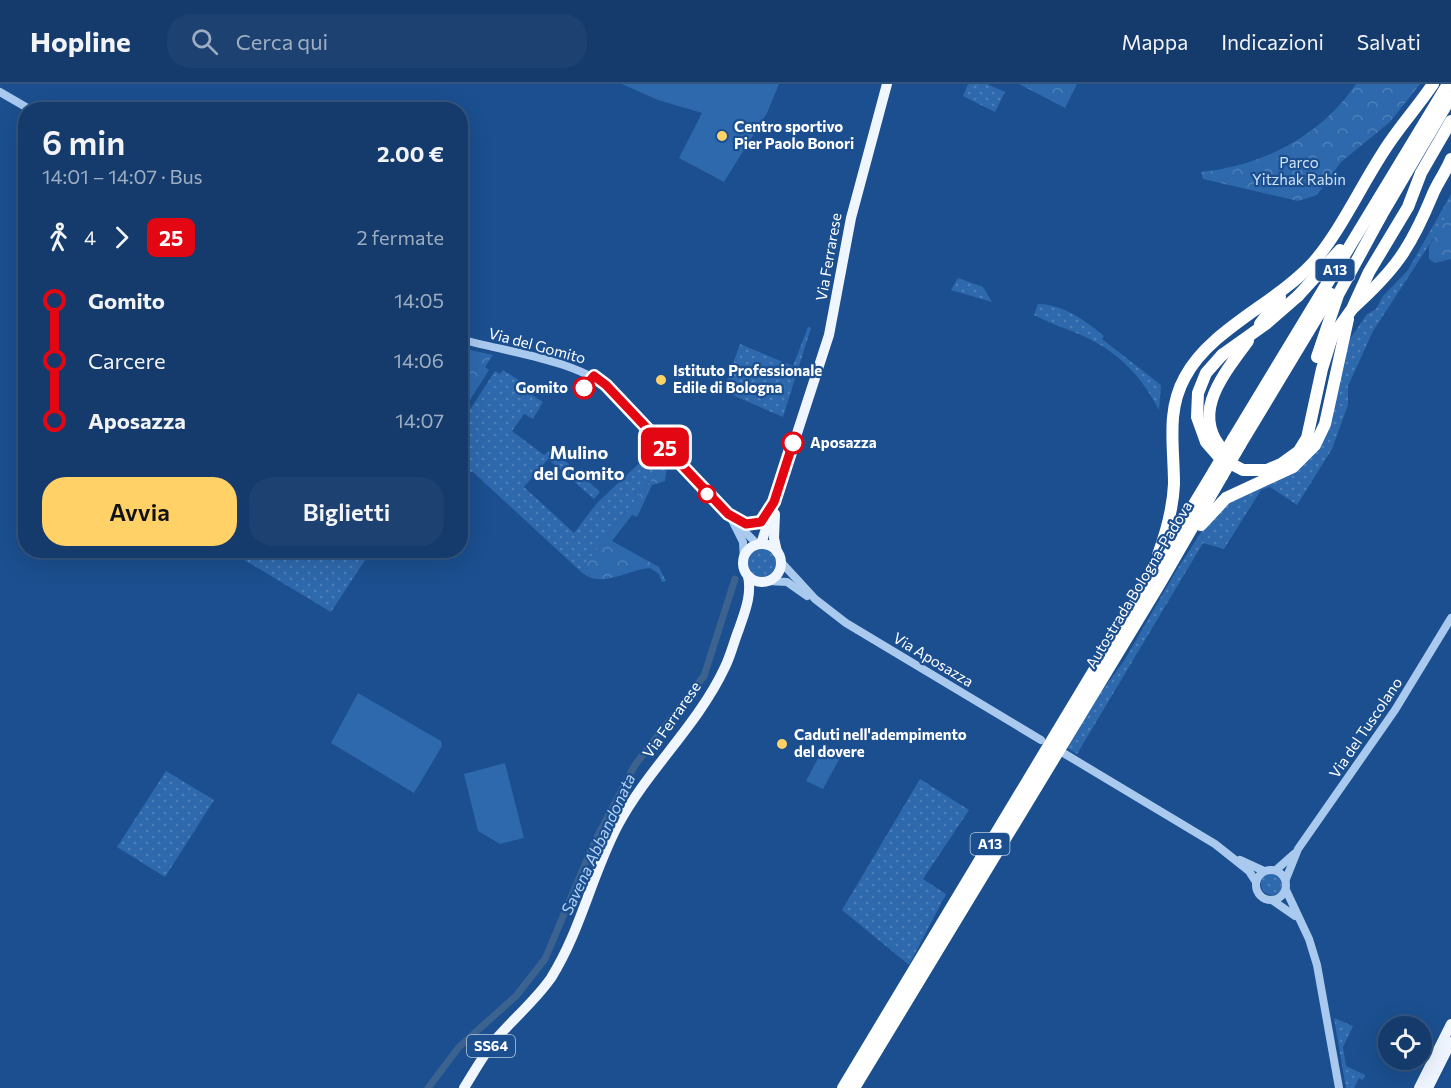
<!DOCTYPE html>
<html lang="it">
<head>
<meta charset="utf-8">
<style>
  :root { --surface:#143b6b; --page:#1d4271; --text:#f1f3f6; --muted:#9dadc1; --line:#33557e; --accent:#ffd166 }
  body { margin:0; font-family:Commissioner,sans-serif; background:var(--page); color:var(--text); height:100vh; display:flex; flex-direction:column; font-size:22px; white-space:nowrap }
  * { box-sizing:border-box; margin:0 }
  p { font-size:20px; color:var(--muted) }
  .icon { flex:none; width:33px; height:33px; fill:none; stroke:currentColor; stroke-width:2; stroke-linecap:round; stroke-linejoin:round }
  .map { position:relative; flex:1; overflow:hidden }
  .details { position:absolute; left:18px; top:18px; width:450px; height:456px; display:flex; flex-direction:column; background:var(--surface); border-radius:24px; box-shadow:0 6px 24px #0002,0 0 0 2px var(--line) }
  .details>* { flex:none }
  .badge { padding:0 12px; border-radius:9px; font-size:21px; line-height:39px }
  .buttons { position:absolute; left:1378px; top:932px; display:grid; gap:12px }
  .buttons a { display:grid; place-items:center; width:54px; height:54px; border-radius:50%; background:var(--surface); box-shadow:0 6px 24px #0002,0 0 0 2px var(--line); font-size:30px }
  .map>.badge { position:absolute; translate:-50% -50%; box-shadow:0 0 0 3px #fff }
  .legs { display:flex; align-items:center; gap:9px; height:66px; padding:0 24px; font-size:20px }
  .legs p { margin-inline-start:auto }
  .headline { display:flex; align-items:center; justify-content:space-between; height:102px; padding:0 24px }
  h1 { font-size:33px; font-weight:600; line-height:45px }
  .button { display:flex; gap:12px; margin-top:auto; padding:12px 24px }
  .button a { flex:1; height:69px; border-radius:24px; background:var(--accent); color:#111; font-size:24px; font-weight:600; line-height:69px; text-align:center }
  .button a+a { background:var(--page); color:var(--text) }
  ul { padding:0 24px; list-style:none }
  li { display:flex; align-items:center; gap:21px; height:60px; font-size:22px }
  li i { display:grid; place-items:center; width:9px; height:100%; margin:0 8px; background:currentColor }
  li i::after { content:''; width:15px; height:15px; margin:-8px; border:4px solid; border-radius:50%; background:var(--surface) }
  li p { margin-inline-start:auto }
  li:first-child i { background:linear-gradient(#0000 50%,currentColor 0) }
  li:last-child i { background:linear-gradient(currentColor 50%,#0000 0) }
  header { display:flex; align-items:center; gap:36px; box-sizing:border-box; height:84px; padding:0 30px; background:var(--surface); border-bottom:2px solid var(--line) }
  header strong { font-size:28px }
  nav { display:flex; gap:33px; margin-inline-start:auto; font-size:21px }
  .search { width:420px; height:54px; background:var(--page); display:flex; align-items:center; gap:15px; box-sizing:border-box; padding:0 21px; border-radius:24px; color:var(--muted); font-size:22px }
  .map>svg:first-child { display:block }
  .grass { fill:url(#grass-dots) }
  .forest { fill:url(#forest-crowns) }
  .pitch { fill:#2e69ad }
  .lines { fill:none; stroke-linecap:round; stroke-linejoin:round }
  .canal { stroke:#3c6290; stroke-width:7 }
  .minor { stroke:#a9c9ee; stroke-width:8 }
  .major { stroke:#f0f6ff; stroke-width:10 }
  .highway { stroke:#fff; stroke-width:12 }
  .highway-bridge { stroke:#fff; stroke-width:12 }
  .line-1-casing { stroke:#fff; stroke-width:14 }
  .line-1 { stroke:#e30613; stroke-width:9 }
  .poi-dot { fill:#ffd166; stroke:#1b4f8f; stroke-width:2 }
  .stop-1-dot { fill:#fff; stroke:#e30613; stroke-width:3 }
  .labels { text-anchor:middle; stroke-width:4.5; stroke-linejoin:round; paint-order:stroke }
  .shield { fill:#1b4f8f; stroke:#bbcadd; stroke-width:1.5 }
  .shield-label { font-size:14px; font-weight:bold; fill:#fff }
  .poi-label { font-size:15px; font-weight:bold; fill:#fff; stroke:#1b4f8f; text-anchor:start }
  .park-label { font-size:15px; fill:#cfe3fa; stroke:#1b4f8f }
  .street-label { font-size:15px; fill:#fff; stroke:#1b4f8f }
  .stop-label { font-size:15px; font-weight:bold; fill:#fff; stroke:#1b4f8f; text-anchor:end }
  .water-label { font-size:16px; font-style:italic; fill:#b5d3f5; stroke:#1b4f8f }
  .quarter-label { font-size:18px; font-weight:bold; fill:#fff; stroke:#1b4f8f }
</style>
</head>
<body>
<header>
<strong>Hopline</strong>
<div class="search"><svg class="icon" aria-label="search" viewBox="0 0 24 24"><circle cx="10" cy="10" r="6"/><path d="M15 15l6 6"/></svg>Cerca qui</div>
<nav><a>Mappa</a><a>Indicazioni</a><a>Salvati</a></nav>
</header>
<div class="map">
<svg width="1451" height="1004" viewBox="0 0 1451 1004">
  <defs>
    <pattern id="grass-dots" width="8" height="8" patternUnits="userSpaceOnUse" patternTransform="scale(1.5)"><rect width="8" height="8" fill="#2e69ad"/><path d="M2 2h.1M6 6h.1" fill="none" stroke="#4d80b9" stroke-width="1.8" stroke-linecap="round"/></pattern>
    <pattern id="forest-crowns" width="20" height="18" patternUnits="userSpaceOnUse" patternTransform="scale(1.5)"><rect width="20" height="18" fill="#2e69ad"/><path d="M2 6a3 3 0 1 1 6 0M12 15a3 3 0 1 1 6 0" fill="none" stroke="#4d80b9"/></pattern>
  </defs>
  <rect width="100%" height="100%" fill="#1b4f8f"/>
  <g class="grass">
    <polygon points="968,0 987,0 1005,8 995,28 963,12"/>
    <polygon points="1451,110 1451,122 1446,135 1373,247 1348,302 1348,321 1332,365 1297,421 1270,403 1261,406 1224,465 1203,459 1077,670 1067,664 1101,608 1124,577 1176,487 1207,439 1223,421 1299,385 1317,367 1327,347 1350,255 1367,230 1376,225 1383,212 1408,186"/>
    <polygon points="958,194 983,203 992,218 951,206"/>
    <path d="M1038 220C1063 220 1086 237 1104 252L1102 255 1161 301 1159 326C1141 291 1117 267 1081 251 1065 244 1049 239 1034 231Z"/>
    <polygon points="808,243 811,244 783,333 723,307 740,260 793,282"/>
    <polygon points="503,286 535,306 532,311 543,318 533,335 524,330 512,347 544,371 552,365 600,408 594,415 548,375 524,403 574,449 597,419 651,368 661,368 668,374 580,487 473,388 461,386 460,341 495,287 500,290"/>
    <circle cx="762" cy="479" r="14"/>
    <polygon points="245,467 245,466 371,467 331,528 241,474"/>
    <polygon points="166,687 214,716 165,793 117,763"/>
    <polygon points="920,695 969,726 923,795 946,810 909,881 842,826"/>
    <circle cx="1272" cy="800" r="11"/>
    <polygon points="1334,934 1353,942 1343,963 1346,982 1365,991 1363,996 1359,994 1354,1004 1346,1004"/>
  </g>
  <g class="forest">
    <polygon points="1019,0 1077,0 1065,24"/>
    <path d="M1356 0H1420L1390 38 1341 78 1317 111 1298 117 1203 95 1201 88C1262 82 1321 52 1356 0Z"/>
    <polygon points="1451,122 1451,175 1435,179 1429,175 1429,163"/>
    <polygon points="461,264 493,271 485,283 489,286 461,330"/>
    <path d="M668 374 665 397 652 401 637 433 632 431 612 457 659 483 666 497 662 498 659 490 650 484C627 486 600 506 580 487Z"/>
  </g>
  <g class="pitch">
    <polygon points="622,0 779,0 767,29 724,98 679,74 702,29 658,16"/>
    <polygon points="358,609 441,657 442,662 414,709 331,659"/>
    <polygon points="824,663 841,672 823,705 806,697"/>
    <polygon points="505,679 524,754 500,760 478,747 464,690"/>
  </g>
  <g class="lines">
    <polyline class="canal" points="428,1004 459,963 516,912 545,875 594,759 635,681 704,592 735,495"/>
    <g class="minor">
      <polyline points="0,8 31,26"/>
      <path d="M460 255C510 269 578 275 617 310L707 409 758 461"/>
      <polyline points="739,436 748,441 757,441 768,427"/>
      <polyline points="733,438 743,458 744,476"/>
      <polyline points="781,478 815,515 846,539 1041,656"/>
      <polyline points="768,497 787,498 807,512"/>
      <polyline points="1065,670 1215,760 1249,787 1256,798"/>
      <polyline points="1240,776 1264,787"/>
      <circle cx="1271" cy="801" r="15"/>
      <polyline points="1276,786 1294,770"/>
      <polyline points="1286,795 1298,765 1395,626 1451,534"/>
      <polyline points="1286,806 1309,855 1317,881 1339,1004"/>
      <polyline points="1272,816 1295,832"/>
    </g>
    <g class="major">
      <polyline points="775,430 774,454 777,468"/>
      <polyline points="761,460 829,251 851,134 887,0"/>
      <circle cx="762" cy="479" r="19"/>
      <path d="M464 1004C474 988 484 970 496 955 514 934 535 917 551 894 581 846 592 790 618 741 648 685 698 641 725 583 731 571 734 557 739 545 745 527 752 511 748 492"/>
      <polyline points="1419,1004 1451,940"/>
      <polyline points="1428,1004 1451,958"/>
    </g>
    <g class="highway">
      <polyline points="1378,137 1451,13"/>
      <polyline points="1298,212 1340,166"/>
      <path d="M1353 224C1395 186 1410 165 1432 112 1437 99 1446 88 1451 75"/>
      <polyline points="1260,240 1280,213"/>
      <polyline points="1222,271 1206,289 1198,309 1197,333 1206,358 1220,374 1243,386 1267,386 1281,380 1299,367 1307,354 1322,285 1332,253 1352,225 1369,188 1408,123 1421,89 1451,37"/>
      <polyline points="1317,273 1338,211 1381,132"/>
      <polyline points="1233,355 1448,0"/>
      <polyline points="1240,361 1331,210"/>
      <path d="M1225 368C1188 331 1224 290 1248 257"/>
      <polyline points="1201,441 1226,414 1293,383 1315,361 1325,340 1348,235"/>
      <path d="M1158 471C1166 449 1173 423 1174 400 1174 362 1166 327 1185 293 1210 246 1274 220 1311 181 1337 153 1360 104 1382 70 1397 45 1417 24 1433 0"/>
      <polyline points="843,1004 1214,387"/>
      <polyline points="854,1004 1159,501 1222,392"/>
    </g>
    <g class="highway-bridge">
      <polyline points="1222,271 1267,239 1298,212"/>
      <polyline points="1214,387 1233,355"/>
      <polyline points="1222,392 1240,361"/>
    </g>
  </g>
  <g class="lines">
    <defs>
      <polyline id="line-1" points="584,304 594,292 606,301 728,430 746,440 761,438 774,418 793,359"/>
    </defs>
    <use href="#line-1" class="line-1-casing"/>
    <use href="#line-1" class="line-1"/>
  </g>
  <g class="poi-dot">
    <circle cx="722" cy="52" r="6"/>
    <circle cx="661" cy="296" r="6"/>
    <circle cx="782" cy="660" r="6"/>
  </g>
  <g class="stop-1-dot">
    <circle cx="584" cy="304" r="10"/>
    <circle cx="793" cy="359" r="10"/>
    <circle cx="707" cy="410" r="8"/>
  </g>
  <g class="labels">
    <g class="shield">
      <rect x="1315.5" y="175" width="39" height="22" rx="4.5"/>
      <rect x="970.5" y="749" width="39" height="22" rx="4.5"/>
      <rect x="467" y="951" width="48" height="22" rx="4.5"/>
    </g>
    <g class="shield-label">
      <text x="1335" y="191">A13</text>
      <text x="990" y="765">A13</text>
      <text x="491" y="967">SS64</text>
    </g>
    <g class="poi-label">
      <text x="734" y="48">Centro sportivo<tspan x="734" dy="17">Pier Paolo Bonori</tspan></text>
      <text x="673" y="292">Istituto Professionale<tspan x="673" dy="17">Edile di Bologna</tspan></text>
      <text x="794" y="656">Caduti nell'adempimento<tspan x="794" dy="17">del dovere</tspan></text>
    </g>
    <g class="park-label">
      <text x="1299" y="84">Parco<tspan x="1299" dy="17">Yitzhak Rabin</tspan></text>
    </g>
    <g class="street-label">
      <text transform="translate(829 173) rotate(-80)" y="5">Via Ferrarese</text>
      <text transform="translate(537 262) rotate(15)" y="5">Via del Gomito</text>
      <text transform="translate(1139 501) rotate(-59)" y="5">Autostrada Bologna-Padova</text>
      <text transform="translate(933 576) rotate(31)" y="5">Via Aposazza</text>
      <text transform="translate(672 636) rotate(-55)" y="5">Via Ferrarese</text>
      <text transform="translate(1366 644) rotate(-56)" y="5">Via del Tuscolano</text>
    </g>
    <g class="stop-label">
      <text x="568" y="309">Gomito</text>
      <text x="810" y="364" text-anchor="start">Aposazza</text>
    </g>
    <g class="water-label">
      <text transform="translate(598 760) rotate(-65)" y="6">Savena Abbandonata</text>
    </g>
    <g class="quarter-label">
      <text x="579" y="375">Mulino<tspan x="579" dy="21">del Gomito</tspan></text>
    </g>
  </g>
</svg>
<div class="buttons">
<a><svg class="icon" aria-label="locate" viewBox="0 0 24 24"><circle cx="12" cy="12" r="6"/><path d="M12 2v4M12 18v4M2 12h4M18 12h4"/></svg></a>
</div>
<b class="badge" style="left:665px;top:363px;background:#e30613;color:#fff">25</b>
<section class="details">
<div class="headline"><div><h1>6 min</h1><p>14:01 – 14:07 · Bus</p></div><b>2.00 €</b></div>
<div class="legs"><svg class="icon" aria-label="walk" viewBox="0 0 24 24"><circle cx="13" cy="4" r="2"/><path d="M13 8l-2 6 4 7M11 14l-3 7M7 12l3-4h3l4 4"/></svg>4<svg class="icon" aria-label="forward" viewBox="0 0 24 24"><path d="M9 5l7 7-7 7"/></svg><b class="badge" style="background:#e30613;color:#fff">25</b><p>2 fermate</p></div>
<ul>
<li><i style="color:#e30613"></i><b>Gomito</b><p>14:05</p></li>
<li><i style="color:#e30613"></i><span>Carcere</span><p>14:06</p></li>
<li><i style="color:#e30613"></i><b>Aposazza</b><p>14:07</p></li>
</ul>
<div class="button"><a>Avvia</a><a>Biglietti</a></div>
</section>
</div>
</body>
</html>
